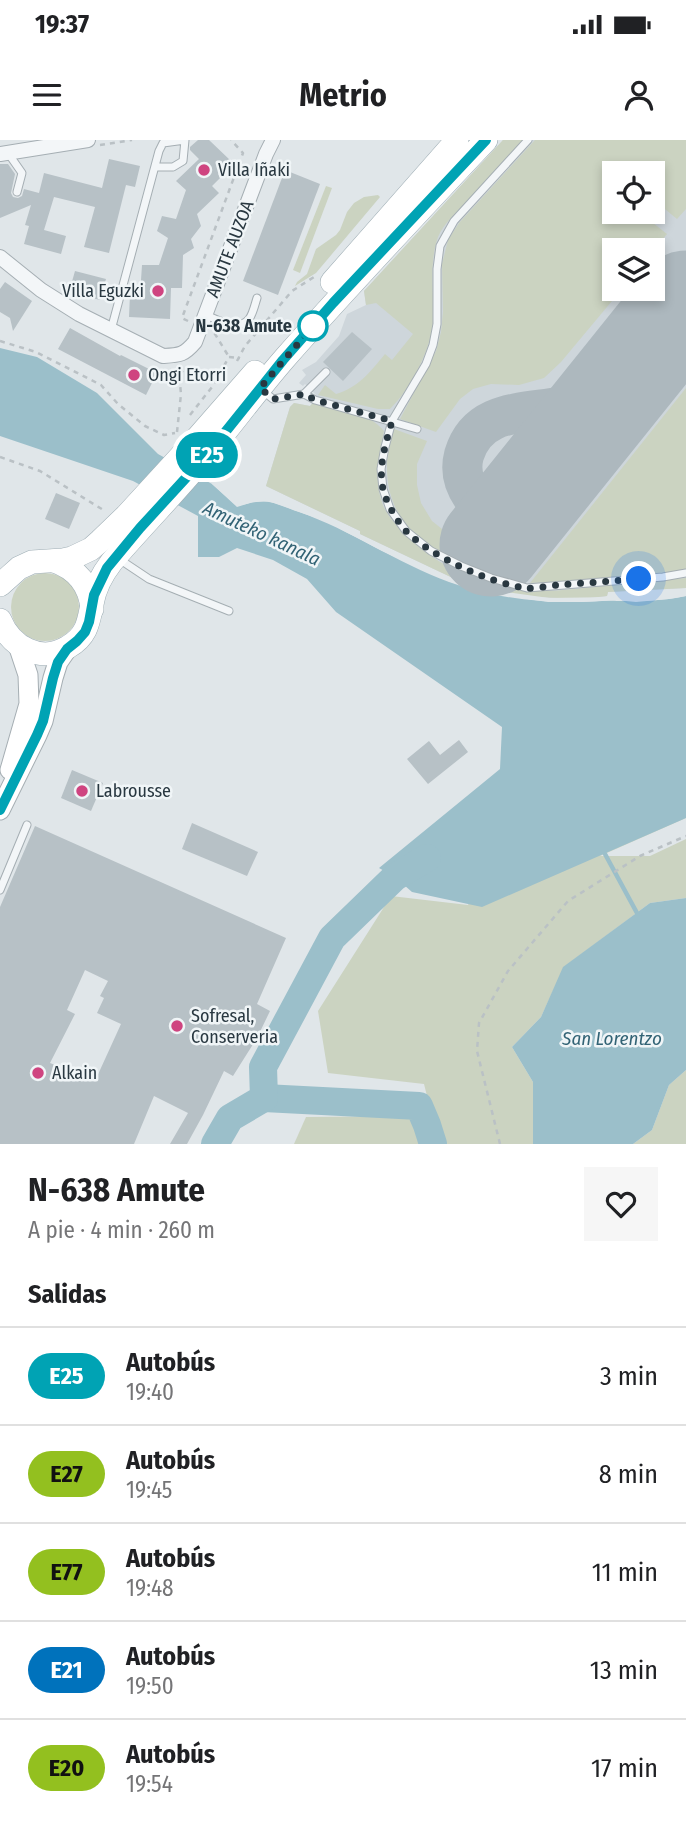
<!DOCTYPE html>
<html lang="es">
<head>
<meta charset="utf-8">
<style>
  :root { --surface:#fff; --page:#f6f6f6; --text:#202124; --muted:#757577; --line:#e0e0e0 }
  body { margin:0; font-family:"Fira Sans Condensed",sans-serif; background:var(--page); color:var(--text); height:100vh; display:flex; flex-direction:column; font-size:26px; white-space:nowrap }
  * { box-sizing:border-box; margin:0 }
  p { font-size:23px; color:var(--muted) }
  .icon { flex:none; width:38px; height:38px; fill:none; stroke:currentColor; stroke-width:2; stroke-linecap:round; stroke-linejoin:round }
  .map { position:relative; height:1004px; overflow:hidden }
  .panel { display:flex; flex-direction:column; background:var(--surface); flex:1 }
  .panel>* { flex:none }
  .badge { padding:0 14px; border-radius:23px; font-size:24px; line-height:46px }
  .tools { position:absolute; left:602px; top:21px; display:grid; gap:14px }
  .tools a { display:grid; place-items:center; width:63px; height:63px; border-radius:0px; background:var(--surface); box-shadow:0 4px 10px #0003; font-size:35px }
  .you { position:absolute; width:35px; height:35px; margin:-18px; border:5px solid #fff; border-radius:50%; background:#1a73e8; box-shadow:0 0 0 10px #1a73e833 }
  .map>.badge { position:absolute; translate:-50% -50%; box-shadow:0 0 0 4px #fff }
  h2 { padding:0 28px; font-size:26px; line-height:63px }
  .round { display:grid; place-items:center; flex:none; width:74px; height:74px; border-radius:0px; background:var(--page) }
  .summary { display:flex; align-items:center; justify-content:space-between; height:119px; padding:0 28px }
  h1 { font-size:33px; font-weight:700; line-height:52px }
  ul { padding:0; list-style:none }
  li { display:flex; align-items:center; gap:21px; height:98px; padding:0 28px; border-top:2px solid var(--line) }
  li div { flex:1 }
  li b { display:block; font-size:26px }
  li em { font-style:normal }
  li .badge { min-width:77px; font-weight:700; text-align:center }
  .status { display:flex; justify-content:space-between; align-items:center; height:49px; padding:0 35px; background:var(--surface); direction:ltr }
  .status svg { height:19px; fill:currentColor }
  header { display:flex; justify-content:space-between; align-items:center; height:91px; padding:0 28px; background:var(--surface); font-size:32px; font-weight:700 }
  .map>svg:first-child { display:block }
  .built { fill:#ced6db; fill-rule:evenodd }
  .green { fill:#cbd3c1; fill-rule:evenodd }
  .water { fill:#9bbfca }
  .pier { fill:#e0e6e9 }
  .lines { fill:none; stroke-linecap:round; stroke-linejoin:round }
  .stream { stroke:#9bbfca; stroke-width:4.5 }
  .river { stroke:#9bbfca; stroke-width:28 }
  .taxiway { stroke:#adb8be; stroke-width:40 }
  .runway { stroke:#adb8be; stroke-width:103 }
  .building { fill:#b7c1c6; fill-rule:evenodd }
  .service-casing { stroke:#a5aeb3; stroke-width:9 }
  .minor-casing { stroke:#a5aeb3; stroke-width:16 }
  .secondary-casing { stroke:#a5aeb3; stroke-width:21 }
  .primary-casing { stroke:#9faeb5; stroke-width:24 }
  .path { stroke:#bac1c5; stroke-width:2.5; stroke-dasharray:5 5; stroke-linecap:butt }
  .service { stroke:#f3f6f8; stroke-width:7 }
  .minor { stroke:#f3f6f8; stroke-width:14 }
  .secondary { stroke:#fff; stroke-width:19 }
  .primary { stroke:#fff; stroke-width:23 }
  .line-casing { stroke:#fff; stroke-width:16 }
  .line { stroke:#00a3b4; stroke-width:10 }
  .walk { stroke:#293841; stroke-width:7; stroke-dasharray:0 12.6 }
  .poi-dot { fill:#cf4480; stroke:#f0f5f7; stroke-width:2.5 }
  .stop-dot { fill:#fff; stroke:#00a3b4; stroke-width:3.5 }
  .labels { text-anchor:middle; stroke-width:5; stroke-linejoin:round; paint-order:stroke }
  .poi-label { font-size:18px; fill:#293841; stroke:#f0f5f7; text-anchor:start }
  .street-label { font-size:18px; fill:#293841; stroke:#f0f5f7 }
  .stop-label { font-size:18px; font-weight:bold; fill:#293841; stroke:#f0f5f7; text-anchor:end }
  .water-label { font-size:19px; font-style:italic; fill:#326375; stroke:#f0f5f7 }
</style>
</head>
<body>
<div class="status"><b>19:37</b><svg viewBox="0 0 49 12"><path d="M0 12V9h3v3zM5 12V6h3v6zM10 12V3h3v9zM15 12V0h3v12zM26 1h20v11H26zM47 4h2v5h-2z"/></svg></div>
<header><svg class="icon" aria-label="menu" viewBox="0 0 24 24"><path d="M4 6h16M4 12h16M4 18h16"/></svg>Metrio<svg class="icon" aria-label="person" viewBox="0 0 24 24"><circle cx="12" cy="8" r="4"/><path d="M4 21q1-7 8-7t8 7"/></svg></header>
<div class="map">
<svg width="686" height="1004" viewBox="0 0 686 1004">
  <rect width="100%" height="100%" fill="#e0e6e9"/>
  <path class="built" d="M503 0H686V448L608 452 607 456 581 459 536 457 457 440 360 394V391L266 346 290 267 294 263 310 266 317 256 305 244 303 246 299 243 306 235 302 230 316 222 339 196 347 174 366 165 364 151ZM614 33H653V72H614ZM614 110H653V149H614Z"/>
  <g class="green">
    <path d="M503 0H523C505 20 486 40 468 60 458 71 444 83 438 97 428 126 435 154 433 183 431 210 409 251 390 269H378L318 255 325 245 336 254C358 248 371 231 385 214L392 220 413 194 376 163 366 165 364 151Z"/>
    <path d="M535 0H686V69L677 79 660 65 648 79 667 94 653 111 614 110V149H622L561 222 544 238 519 245 491 244 473 249 460 259 436 292 400 279 436 211 441 192 443 172 442 124 448 100 459 83ZM614 33H653V72H614Z"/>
    <polygon points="326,46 332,48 300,133 293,130"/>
    <polygon points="378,55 380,57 316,133 295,146 297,142 307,134 316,109 336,95 340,90 347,72 354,63 364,57"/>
    <polygon points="686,248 686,430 594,440 530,443"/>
    <path d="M294 263 310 266 313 263C336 269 368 271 384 291 379 315 373 341 383 365 388 377 397 386 406 395 436 425 477 445 520 450 544 453 571 449 595 447 625 444 656 441 686 438V448L608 452 607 456 581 459 536 457 507 454 457 440 360 394V391L266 346 290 267Z"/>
    <path d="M394 289 427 301 417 324V345L421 363 432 381 502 437C442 418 384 394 387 321 388 310 392 299 394 289Z"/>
    <circle cx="45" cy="467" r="34"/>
    <polygon points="686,678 600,716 650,716 686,699 686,758 650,763 564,827 541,877 512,907 533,942 533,1004 439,1004 424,944 328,933 318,871 391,756 468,765 487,709"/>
    <polygon points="686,930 686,1004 633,1004 652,990 669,945"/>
    <polygon points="416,976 423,1004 294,1004 306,977"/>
  </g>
  <g class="water">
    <path d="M0 208 37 217 97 253 158 314 212 344 237 366C247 364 259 360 269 362 279 363 289 369 299 372 351 390 397 423 449 442 491 457 536 463 580 462 592 462 605 460 617 461 641 461 663 461 686 456V678L482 767 412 752 395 737 379 728 500 629 502 587 336 472 307 439 273 420 237 408 219 417H198V376L133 341 0 296Z"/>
    <polygon points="686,758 686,930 669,945 652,990 633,1004 533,1004 533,942 512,907 541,877 563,827 650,763"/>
  </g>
  <polygon class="pier" points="214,341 238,363 253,359 269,358 326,378 384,408 450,438 493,450 549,458 616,457 636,458 668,456 686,452 686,456 669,459 636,462 616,460 582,462 548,462 493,454 448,441 382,411 325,381 268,361 253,362 237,367 212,344"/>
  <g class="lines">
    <polyline class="stream" points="605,714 637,773"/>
    <g class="river">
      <polyline points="264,958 419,966 427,985 433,1004"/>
      <polyline points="215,1004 230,978 264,958 263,927 332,798 395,737 427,718"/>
    </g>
    <path class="taxiway" d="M512 379C496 377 481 370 472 356 463 343 460 330 464 315 480 261 540 277 583 261 603 254 620 240 635 225"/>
    <polyline class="runway" points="491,405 686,162"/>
  </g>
  <g class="building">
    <polygon points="198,0 209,0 231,21 218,34 221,37 212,46 219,53 197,74 201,86 191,99 194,108 183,115 182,148 171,148 170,179 129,177 130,154 140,155 142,125 159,125 168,98 157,91 162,76 176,79 186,50 176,41 199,19 190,10 190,7"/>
    <polygon points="109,19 140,26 135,47 126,45 109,113 84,107 95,67 54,57 44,90 66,96 61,114 24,104 29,86 25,85 31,65 0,78 0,24 8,24 15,34 11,53 13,57 18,58 22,56 24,49 39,53 44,33 102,48"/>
    <polygon points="285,30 320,44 278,155 243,141"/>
    <polygon points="75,131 106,139 100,160 69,152"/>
    <polygon points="5,142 32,161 13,191 10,178 0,172 0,149"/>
    <polygon points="70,188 120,216 121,215 157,233 146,255 58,209"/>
    <polygon points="352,192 372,209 343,241 323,222"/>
    <polygon points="56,353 80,363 69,389 45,379"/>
    <polygon points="459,600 468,612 428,644 407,619 429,601 440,615"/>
    <polygon points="72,630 103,643 91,671 61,658"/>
    <polygon points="192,683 258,712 247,736 182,709"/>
    <path d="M35 686 286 798 257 864 270 871 257 898 233 936 224 931 203 975 187 1004H170L188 973 154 956 134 1004H0V767ZM85 830 108 841 100 856 104 858 97 873 121 884 95 941 50 923 75 874 67 870Z"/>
  </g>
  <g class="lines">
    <defs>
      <g id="service">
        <polyline points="528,0 454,81 440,106 437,129 437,184 433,205 426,224 392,281 385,307 381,329 383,349 390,369 406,391 431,411 461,426 491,438 527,448 663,437 686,433"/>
        <polyline points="8,13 22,33 17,52"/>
        <path d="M206 175C217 180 239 192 249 179 253 174 255 164 257 158"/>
        <polyline points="111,190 159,11 163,3 185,0 183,21 173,27 156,27"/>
        <polyline points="263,251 273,259 304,254 326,232"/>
        <polyline points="304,254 315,260 417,289"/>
        <polyline points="119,419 149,439 229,471"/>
        <polyline points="0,750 27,685"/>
      </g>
      <g id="minor">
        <polyline points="0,14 88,0"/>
        <path d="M0 117 41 150 79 174 163 216C180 215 184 215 195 202L266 14 273 0"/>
      </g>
      <g id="secondary">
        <polyline points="10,630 29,564 28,535 18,505"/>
        <polyline points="0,670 37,595 43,581 53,538 58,522 67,509"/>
      </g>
      <g id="primary">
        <polyline points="332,142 457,0"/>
        <path d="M54 421C77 429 90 445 92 469"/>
        <polyline points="0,445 19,428 32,422 63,420 72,418 91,409 100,401 126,376 192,304 255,232"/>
        <path d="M0 480C11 507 41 524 68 507 92 493 88 475 95 452 100 437 109 424 120 412 149 379 180 347 208 313 234 282 258 249 285 218 350 144 418 72 486 0"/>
      </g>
    </defs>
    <use href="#service" class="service-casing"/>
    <use href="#minor" class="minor-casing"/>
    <use href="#secondary" class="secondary-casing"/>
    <use href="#primary" class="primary-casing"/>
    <g class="path">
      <polyline points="100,5 132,0"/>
      <polyline points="188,181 182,178 243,13 231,0"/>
      <polyline points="215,195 215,194 229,217"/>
      <polyline points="0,201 36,212 101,245 118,264 145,286 164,295 175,293"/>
      <polyline points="229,217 240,218"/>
      <polyline points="237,221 245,206 292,151 314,137"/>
      <polyline points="170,230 179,234 185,229"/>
      <polyline points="190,275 212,247 229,217"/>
      <polyline points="177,292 181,254 179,234"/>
      <polyline points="0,317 40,331 105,371"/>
      <polyline points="500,1004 477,911 479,883 508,831 568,761 640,716 686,696"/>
    </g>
    <use href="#service" class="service"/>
    <use href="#minor" class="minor"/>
    <use href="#secondary" class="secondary"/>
    <use href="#primary" class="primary"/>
  </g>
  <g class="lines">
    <defs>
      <polyline id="line" points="0,670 37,595 43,581 53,538 58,522 67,509 77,501 85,492 89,482 94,455 107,428 140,388 206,316 283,220 333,163 486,0"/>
    </defs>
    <use href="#line" class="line-casing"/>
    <use href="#line" class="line"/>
    <path class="walk" d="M313 186 260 248 273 259 304 254 315 260 392 281C386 303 378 326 383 349 387 364 396 380 406 391 430 416 492 444 526 448 536 449 548 446 558 445 585 443 612 441 639 439"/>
  </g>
  <g class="poi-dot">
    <circle cx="204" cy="30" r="7"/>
    <circle cx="158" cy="151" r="7"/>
    <circle cx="134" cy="235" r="7"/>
    <circle cx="82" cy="651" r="7"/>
    <circle cx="177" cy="886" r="7"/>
    <circle cx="38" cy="933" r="7"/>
  </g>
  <circle class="stop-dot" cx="313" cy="186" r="14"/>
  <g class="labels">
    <g class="poi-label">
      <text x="218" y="36">Villa Iñaki</text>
      <text x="144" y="157" text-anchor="end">Villa Eguzki</text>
      <text x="148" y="241">Ongi Etorri</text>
      <text x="96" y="657">Labrousse</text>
      <text x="191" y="882">Sofresal,<tspan x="191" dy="21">Conserveria</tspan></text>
      <text x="52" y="939">Alkain</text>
    </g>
    <g class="street-label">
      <text transform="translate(230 109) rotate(-69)" y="6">AMUTE AUZOA</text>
    </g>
    <g class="stop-label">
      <text x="292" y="192">N-638 Amute</text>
    </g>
    <g class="water-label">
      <text transform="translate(262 393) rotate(25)" y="7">Amuteko kanala</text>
      <text x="612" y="905">San Lorentzo</text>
    </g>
  </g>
</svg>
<div class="tools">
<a><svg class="icon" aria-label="locate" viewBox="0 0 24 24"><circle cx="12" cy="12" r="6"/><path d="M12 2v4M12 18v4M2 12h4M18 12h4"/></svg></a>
<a><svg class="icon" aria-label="layers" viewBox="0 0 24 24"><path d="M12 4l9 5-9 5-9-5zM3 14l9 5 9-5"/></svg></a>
</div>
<div class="you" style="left:639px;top:439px"></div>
<b class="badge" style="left:207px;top:315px;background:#00a3b4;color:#fff">E25</b>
</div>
<section class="panel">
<div class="summary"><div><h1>N-638 Amute</h1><p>A pie · 4 min · 260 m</p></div><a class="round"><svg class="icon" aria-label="heart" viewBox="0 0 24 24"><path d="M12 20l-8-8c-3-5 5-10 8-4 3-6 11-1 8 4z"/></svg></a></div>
<h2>Salidas</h2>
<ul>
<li><span class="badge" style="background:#00a3b4;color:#fff">E25</span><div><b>Autobús</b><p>19:40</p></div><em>3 min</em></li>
<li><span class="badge" style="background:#93c01f;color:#111">E27</span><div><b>Autobús</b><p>19:45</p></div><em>8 min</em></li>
<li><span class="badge" style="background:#93c01f;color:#111">E77</span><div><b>Autobús</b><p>19:48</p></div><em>11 min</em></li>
<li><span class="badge" style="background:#0072bc;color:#fff">E21</span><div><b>Autobús</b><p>19:50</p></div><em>13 min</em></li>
<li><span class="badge" style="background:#93c01f;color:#111">E20</span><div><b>Autobús</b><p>19:54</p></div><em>17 min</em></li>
</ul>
</section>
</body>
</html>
